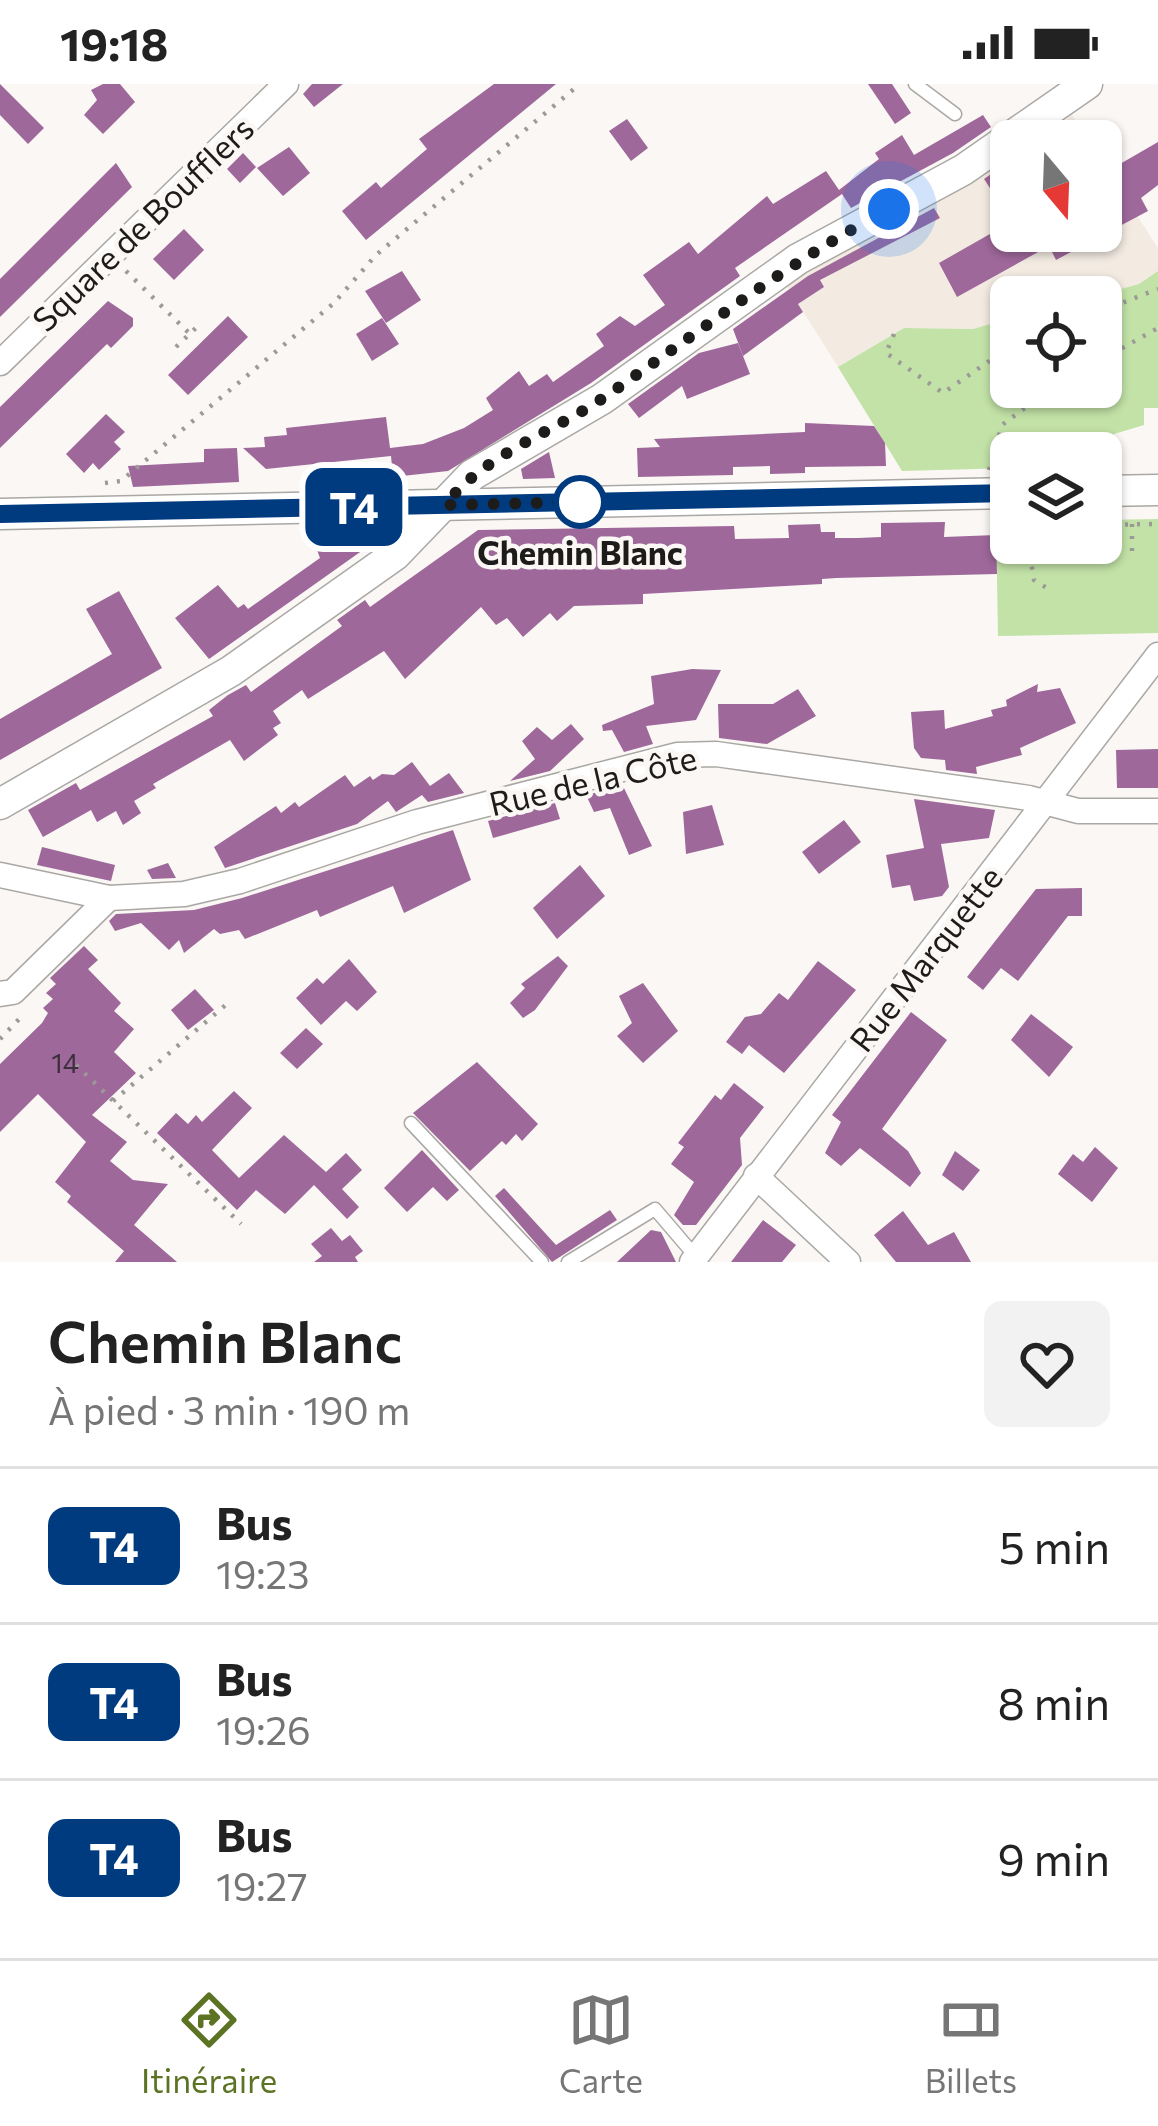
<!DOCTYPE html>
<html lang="fr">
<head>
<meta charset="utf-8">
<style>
  :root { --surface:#fff; --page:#f2f2f2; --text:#222; --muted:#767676; --line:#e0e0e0; --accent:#5c7324 }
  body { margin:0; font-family:Commissioner,sans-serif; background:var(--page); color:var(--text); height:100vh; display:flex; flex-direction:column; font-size:45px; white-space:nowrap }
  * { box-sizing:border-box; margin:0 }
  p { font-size:39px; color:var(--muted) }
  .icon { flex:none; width:66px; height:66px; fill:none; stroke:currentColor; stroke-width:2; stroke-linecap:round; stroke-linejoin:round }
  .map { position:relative; height:1178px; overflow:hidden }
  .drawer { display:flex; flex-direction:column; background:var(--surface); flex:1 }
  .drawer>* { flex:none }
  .badge { padding:0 24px; border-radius:18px; font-size:42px; line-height:78px }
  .needle { width:78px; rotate:161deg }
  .controls { position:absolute; left:990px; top:36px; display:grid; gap:24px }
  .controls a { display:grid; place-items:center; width:132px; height:132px; border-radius:18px; background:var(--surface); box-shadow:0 3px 9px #0004; font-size:60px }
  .you { position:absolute; width:60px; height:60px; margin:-30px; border:9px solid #fff; border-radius:50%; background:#1a73e8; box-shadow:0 0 0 18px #1a73e833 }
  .map>.badge { position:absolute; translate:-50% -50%; box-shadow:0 0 0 6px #fff }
  .round { display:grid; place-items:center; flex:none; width:126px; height:126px; border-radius:18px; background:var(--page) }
  .headline { display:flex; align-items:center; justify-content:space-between; height:204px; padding:0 48px }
  h1 { font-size:57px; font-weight:600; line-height:90px }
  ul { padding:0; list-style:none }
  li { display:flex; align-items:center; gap:36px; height:156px; padding:0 48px; border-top:3px solid var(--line) }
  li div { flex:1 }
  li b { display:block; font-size:45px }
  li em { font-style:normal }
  li .badge { min-width:132px; font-weight:700; text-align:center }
  .status { display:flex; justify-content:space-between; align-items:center; height:84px; padding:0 60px; background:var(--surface); direction:ltr }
  .status svg { height:33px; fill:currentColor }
  .tabs { display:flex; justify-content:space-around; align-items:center; height:168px; border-top:3px solid var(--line); background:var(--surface); font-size:33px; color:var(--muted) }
  .tabs a { display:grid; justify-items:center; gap:6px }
  .tabs .current { color:var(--accent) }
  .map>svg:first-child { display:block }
  .built { fill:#f3ebe2 }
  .green { fill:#c2e2a7 }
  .building { fill:#9e689a }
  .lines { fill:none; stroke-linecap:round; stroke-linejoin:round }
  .service-casing { stroke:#aaa8a5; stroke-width:15 }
  .minor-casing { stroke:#aaa8a5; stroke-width:27 }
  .tertiary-casing { stroke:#aaa8a5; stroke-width:33 }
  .path { stroke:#9c9a97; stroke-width:4.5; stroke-dasharray:3 9; stroke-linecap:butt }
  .service { stroke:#fff; stroke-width:12 }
  .minor { stroke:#fff; stroke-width:24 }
  .tertiary { stroke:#fff; stroke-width:30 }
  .line-casing { stroke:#fff; stroke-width:27 }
  .line { stroke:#003b80; stroke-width:18 }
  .walk { stroke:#1d1c1b; stroke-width:12; stroke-dasharray:0 21.6 }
  .stop-dot { fill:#fff; stroke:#003b80; stroke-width:6 }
  .labels { text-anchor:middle; stroke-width:9; stroke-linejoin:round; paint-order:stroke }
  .number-label { font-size:27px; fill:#3d2f3b }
  .street-label { font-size:33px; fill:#1d1c1b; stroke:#faf7f4 }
  .stop-label { font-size:33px; font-weight:bold; fill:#1d1c1b; stroke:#faf7f4 }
</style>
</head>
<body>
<div class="status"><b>19:18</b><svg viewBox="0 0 49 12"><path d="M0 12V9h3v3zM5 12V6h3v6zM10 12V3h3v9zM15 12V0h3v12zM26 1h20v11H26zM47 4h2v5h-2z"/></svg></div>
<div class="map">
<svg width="1158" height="1178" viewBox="0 0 1158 1178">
  <rect width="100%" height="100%" fill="#faf7f4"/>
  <g class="built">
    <polygon points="1072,31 1089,57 1038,57 1060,41"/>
    <polygon points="1011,73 1011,147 1101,147 1101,76 1158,164 1158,187 1139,200 1091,213 1011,213 1011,234 973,245 904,244 838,283 787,202 825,172"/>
  </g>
  <g class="green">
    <polygon points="1158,187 1158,324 1144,324 1144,341 1114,350 1101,373 1011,369 1011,384 902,387 838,283 904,244 973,245 1011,234 1011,303 1101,303 1101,213 1091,213 1139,200"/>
    <polygon points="1158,435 1158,549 998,552 996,437 1011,437 1011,459 1101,459 1101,436"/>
  </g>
  <g class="building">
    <polygon points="0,0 44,44 28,60 0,31"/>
    <polygon points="103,0 120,0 135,18 103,50 84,31 97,16 91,6"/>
    <polygon points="312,0 343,0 314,23 303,10"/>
    <polygon points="494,0 556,0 366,156 342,127 376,98 381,104 427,65 419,55"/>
    <polygon points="868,0 892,0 911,29 895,40"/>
    <polygon points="983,31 991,43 953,69 851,124 842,110 735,184 740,192 591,299 448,387 393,393 391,372 266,385 243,364 265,363 264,353 287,351 286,344 386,333 390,364 423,360 464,344 493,326 486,314 519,287 529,302 547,290 553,298 604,262 596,250 620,232 635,242 665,221 643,191 689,158 698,170 767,112 773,120 826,87 839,106 879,75 875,69 902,51 914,71"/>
    <polygon points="627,35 648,64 631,77 609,47"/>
    <polygon points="1158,58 1158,101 1141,114 1148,127 1056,176 1049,162 957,213 939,179 1011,138 1011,147 1101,147 1101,91"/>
    <polygon points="289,63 310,89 283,112 257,84"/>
    <polygon points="243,69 256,83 240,99 227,85"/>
    <polygon points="1011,76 1011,136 984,95"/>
    <polygon points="116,79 132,103 0,233 0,195"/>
    <polygon points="934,124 940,134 820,196 824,203 798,220 803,228 743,272 733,245 808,192"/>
    <polygon points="184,145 204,166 174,196 153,175"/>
    <polygon points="402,187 421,216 386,239 365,207"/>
    <polygon points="108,217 133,234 133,242 111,264 107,260 0,364 0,323"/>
    <polygon points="228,232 248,253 188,311 168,291"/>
    <polygon points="382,234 399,260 372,277 356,250"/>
    <polygon points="738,259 750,290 687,315 682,302 639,334 628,320 699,269"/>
    <polygon points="106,330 125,348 114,358 121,365 99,386 93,379 84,389 66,370"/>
    <polygon points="805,339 874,342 885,359 886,382 805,383 805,389 770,390 770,382 733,383 733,391 638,393 637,364 660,363 654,355 805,348"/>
    <polygon points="237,364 239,398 133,403 128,382 204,378 204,365"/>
    <polygon points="549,368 555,394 523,395 521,385"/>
    <polygon points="945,438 944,453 996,451 997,490 836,494 822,495 822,500 643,510 643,520 574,522 557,537 550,529 523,553 507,534 496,541 481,523 405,595 384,567 308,615 302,606 273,627 281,639 273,644 278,651 244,677 230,656 153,700 156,704 134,717 141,729 123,741 116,727 97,738 91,726 43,753 28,726 76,699 80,706 213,632 209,626 228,611 246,601 251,608 342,542 337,536 365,516 370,523 478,446 734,442 735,455 789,454 788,441 820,440 821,448 835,448 835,454 858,454 881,453 881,439"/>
    <polygon points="309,444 394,444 209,575 175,534 218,501 238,524 244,520 248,525 320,474"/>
    <polygon points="119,507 162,584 0,676 0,635 112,570 86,525"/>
    <polygon points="692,585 721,586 696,636 646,642 653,660 624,668 612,646 603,647 602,641 654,620 651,592"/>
    <polygon points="1038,600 1037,608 1060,604 1076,639 1020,664 1022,671 976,683 977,690 946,686 945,676 921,674 914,664 911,628 944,626 945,645 993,632 991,626 1007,622 1006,616"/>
    <polygon points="798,605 816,632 767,660 719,654 718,620 773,620"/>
    <polygon points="571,640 584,655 550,687 510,697 535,675 522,657 537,643 552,656"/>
    <polygon points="1158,665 1158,704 1117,704 1116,666"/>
    <polygon points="412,678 430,702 449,689 464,709 428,718 422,711 396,728 388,717 357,740 225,784 214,763 276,722 281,729 295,718 299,723 345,691 354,703 370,692 373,696 382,690 394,691"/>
    <polygon points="623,702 652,762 629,771 610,724 594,728 586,711"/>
    <polygon points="914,715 995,726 989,754 941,760 949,803 942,812 914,817 910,801 892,804 886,771 924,764"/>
    <polygon points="555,719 560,735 493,754 488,737"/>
    <polygon points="712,721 724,761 686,770 683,728"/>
    <polygon points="844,736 861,758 819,790 802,768"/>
    <polygon points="453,746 471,796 404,829 393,802 320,833 317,826 245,855 239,846 220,850 214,845 184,869 179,856 169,866 141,839 115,847 109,837 116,830 194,826 242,814"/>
    <polygon points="42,763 115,781 111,797 37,781"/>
    <polygon points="168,779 176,794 152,795 147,786"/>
    <polygon points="580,781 605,812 557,855 533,824"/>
    <polygon points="1082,804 1082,832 1068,832 1018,897 1001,884 983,906 967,893 1036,805"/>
    <polygon points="84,862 98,876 88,885 121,919 114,927 134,945 114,968 136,989 92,1031 127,1058 110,1077 133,1096 168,1100 134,1141 177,1178 115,1178 124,1167 67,1118 71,1112 55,1098 86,1058 38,1010 0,1048 0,980 42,939 48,929 43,924 53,915 46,909 56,900 50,894"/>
    <polygon points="558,872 568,882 535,926 523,934 510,919 525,904 521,900"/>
    <polygon points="349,875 377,908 357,927 346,917 321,941 296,914 317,894 323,900"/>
    <polygon points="818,877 856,906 784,989 749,961 742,970 726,958 745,933 761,930 779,909 788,916"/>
    <polygon points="643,899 678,947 643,979 617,952 632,939 619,912"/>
    <polygon points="195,905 214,926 188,946 171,926"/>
    <polygon points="911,928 947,956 882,1045 908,1067 921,1089 910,1103 860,1064 841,1082 825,1069 841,1038 832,1031"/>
    <polygon points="1031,930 1073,963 1049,993 1011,956"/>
    <polygon points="306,944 323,960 297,985 280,969"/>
    <polygon points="477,978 538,1040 522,1057 516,1050 506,1061 502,1057 470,1087 413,1029"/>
    <polygon points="734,999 764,1023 740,1054 742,1081 696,1141 683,1141 674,1131 694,1098 671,1080 684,1063 678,1059 715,1011 721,1016"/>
    <polygon points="234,1007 252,1024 212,1066 239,1094 284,1051 326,1088 346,1069 362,1086 342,1105 359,1123 347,1135 314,1101 285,1130 256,1106 237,1126 157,1049 176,1029 188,1040 196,1031 202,1038"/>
    <polygon points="1095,1063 1118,1084 1092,1118 1058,1090 1073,1070 1083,1078"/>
    <polygon points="422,1066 459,1106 447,1117 433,1103 407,1128 384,1104"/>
    <polygon points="955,1067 980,1086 963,1107 942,1091"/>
    <polygon points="504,1104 556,1161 610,1126 617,1136 552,1178 495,1112"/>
    <polygon points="903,1127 928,1161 954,1148 971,1178 896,1178 874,1151"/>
    <polygon points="763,1136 796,1161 782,1178 731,1178"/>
    <polygon points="331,1144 342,1157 350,1151 363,1167 355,1173 358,1178 314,1178 322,1172 311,1160"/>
    <polygon points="651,1146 661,1148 676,1178 617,1178"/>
  </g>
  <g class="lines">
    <defs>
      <g id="service">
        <polyline points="915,0 955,30"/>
        <polyline points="411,1039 542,1178"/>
        <polyline points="568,1178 655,1125 696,1173"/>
      </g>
      <g id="minor">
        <polyline points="0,279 286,0"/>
        <polyline points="0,791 109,814 184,810 240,797 417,738 677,671 716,670 1029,714 1078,727 1158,727"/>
        <polyline points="0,910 13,908 109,814"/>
        <polyline points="756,1092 848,1178"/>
        <polyline points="692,1178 1158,571"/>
      </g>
      <g id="tertiary">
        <polyline points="1101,407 1158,406"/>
        <polyline points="0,430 1011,409"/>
        <polyline points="0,720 231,587 395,471 472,391 602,315 798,175 963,86 1087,0"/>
      </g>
    </defs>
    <use href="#service" class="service-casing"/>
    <use href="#minor" class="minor-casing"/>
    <use href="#tertiary" class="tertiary-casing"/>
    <g class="path">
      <polyline points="126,187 190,250"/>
      <polyline points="1101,227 1158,205"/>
      <polyline points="894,250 886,269 943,309 1011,262"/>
      <polyline points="176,263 201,239"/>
      <polyline points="1002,271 1011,283"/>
      <polyline points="1101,276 1158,244"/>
      <polyline points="989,386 1002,341 1053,303"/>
      <polyline points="105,399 121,397 334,219 376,171 580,0"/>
      <polyline points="1132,440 1132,475"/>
      <polyline points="1101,441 1158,440"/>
      <polyline points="1101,451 1117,451 1117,441"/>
      <polyline points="1028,459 1034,496 1050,506"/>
      <polyline points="0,955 23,931"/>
      <polyline points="76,981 241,1140"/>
      <polyline points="113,1017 228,919"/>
    </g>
    <use href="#service" class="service"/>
    <use href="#minor" class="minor"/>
    <use href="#tertiary" class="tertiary"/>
  </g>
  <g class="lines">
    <defs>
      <polyline id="line" points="0,430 1011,409"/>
    </defs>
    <use href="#line" class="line-casing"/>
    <use href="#line" class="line"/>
    <path class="walk" d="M580 418 445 421C483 372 546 351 597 318 695 252 784 180 889 125"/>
  </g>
  <circle class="stop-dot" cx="580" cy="418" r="24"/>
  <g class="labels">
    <g class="number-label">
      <text x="65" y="989">14</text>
    </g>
    <g class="street-label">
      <text transform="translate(143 140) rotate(-44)" y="12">Square de Boufflers</text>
      <text transform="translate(593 697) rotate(-13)" y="12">Rue de la Côte</text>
      <text transform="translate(926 875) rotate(-52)" y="12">Rue Marquette</text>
    </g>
    <g class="stop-label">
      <text x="580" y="481">Chemin Blanc</text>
    </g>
  </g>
</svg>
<div class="controls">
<a><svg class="needle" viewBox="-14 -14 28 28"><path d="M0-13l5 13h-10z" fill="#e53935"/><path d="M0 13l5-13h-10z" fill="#767676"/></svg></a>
<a><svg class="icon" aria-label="locate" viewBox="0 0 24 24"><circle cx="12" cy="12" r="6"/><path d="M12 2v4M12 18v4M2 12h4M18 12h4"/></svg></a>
<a><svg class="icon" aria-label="layers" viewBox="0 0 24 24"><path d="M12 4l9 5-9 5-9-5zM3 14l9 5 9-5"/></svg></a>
</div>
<div class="you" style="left:889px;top:125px"></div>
<b class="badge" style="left:354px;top:423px;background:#003b80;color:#fff">T4</b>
</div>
<section class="drawer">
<div class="headline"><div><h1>Chemin Blanc</h1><p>À pied · 3 min · 190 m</p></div><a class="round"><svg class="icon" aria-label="heart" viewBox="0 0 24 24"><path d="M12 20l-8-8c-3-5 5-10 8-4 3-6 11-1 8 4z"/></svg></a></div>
<ul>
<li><span class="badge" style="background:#003b80;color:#fff">T4</span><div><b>Bus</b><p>19:23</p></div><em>5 min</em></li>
<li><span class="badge" style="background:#003b80;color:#fff">T4</span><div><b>Bus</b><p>19:26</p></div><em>8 min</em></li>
<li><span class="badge" style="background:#003b80;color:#fff">T4</span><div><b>Bus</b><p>19:27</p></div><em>9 min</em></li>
</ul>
</section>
<nav class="tabs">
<a class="current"><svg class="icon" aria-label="directions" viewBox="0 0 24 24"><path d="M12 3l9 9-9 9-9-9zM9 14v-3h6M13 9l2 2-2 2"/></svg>Itinéraire</a>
<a><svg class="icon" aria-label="map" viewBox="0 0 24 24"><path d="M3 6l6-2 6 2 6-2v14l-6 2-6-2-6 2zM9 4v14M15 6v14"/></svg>Carte</a>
<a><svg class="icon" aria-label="tickets" viewBox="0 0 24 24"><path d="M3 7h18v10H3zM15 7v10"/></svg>Billets</a>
</nav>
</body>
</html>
